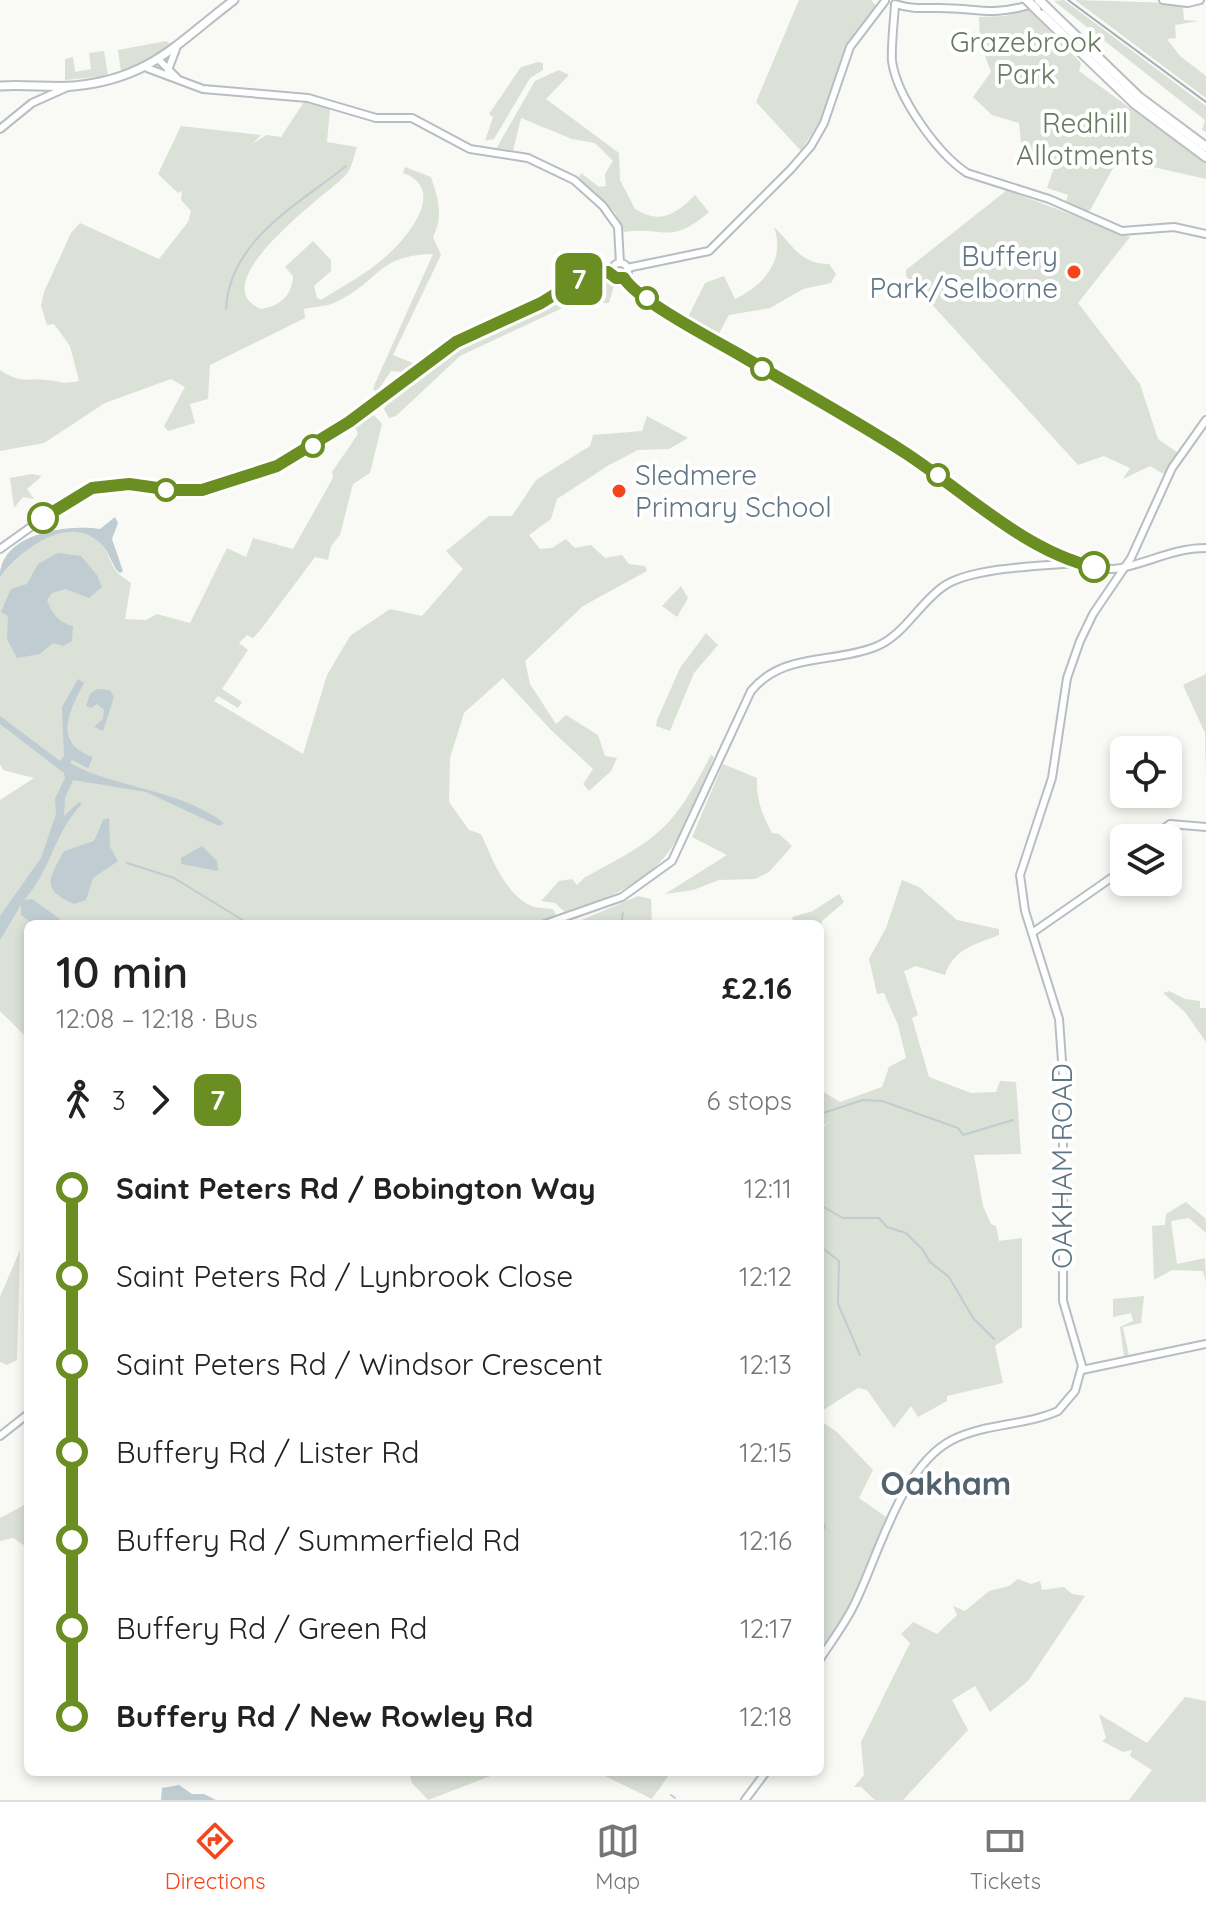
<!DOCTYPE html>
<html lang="en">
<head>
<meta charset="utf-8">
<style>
  :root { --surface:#fff; --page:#f2f2f2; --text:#222; --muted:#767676; --line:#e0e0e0; --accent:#f64519 }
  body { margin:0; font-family:Quicksand,sans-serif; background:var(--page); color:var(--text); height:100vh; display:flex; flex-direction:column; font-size:30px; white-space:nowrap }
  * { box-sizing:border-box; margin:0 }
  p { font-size:26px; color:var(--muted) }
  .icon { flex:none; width:44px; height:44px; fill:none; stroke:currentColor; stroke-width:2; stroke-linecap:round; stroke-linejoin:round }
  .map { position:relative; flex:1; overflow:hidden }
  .drawer { position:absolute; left:24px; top:920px; width:800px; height:856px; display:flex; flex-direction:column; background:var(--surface); border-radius:12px; box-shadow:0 4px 12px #0003 }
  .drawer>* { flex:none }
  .badge { padding:0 16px; border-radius:12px; font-size:28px; line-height:52px }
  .buttons { position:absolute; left:1110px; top:736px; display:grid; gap:16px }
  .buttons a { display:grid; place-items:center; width:72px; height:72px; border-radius:12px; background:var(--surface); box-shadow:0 4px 12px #0003; font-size:40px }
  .map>.badge { position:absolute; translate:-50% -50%; box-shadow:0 0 0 4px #fff }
  .legs { display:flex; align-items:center; gap:12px; height:88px; padding:0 32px; font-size:26px }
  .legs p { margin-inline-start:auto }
  .headline { display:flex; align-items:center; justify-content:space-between; height:136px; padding:0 32px }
  h1 { font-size:44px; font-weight:600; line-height:60px }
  ul { padding:0 32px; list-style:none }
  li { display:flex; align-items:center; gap:28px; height:88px; font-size:30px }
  li i { display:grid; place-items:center; width:12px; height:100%; margin:0 10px; background:currentColor }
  li i::after { content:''; width:20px; height:20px; margin:-10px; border:6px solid; border-radius:50%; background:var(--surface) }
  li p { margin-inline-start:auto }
  li:first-child i { background:linear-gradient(#0000 50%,currentColor 0) }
  li:last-child i { background:linear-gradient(currentColor 50%,#0000 0) }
  .menu { display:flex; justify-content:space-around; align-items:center; height:112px; border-top:2px solid var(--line); background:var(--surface); font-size:22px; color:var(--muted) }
  .menu a { display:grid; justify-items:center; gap:4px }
  .menu .active { color:var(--accent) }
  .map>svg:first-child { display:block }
  .green { fill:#dbe1d6 }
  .water { fill:#bfccd1 }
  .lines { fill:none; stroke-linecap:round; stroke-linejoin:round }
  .stream { stroke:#bfccd1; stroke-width:2 }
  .secondary-casing { stroke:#b7bec3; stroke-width:10 }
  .primary-casing { stroke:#b8bec1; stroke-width:11 }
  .highway-casing { stroke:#babec1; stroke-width:12 }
  .secondary { stroke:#fff; stroke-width:6 }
  .primary { stroke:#fff; stroke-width:7 }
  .highway { stroke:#fff; stroke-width:8 }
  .tram { stroke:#a5aeb3; stroke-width:2 }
  .highway-bridge-casing { stroke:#babec1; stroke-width:12; stroke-linecap:butt }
  .highway-bridge { stroke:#fff; stroke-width:8 }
  .line-1-casing { stroke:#fff; stroke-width:18 }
  .line-1 { stroke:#6b8e23; stroke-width:12 }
  .poi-dot { fill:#f64519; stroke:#fff; stroke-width:3 }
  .stop-1-dot { fill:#fff; stroke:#6b8e23; stroke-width:4 }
  .labels { text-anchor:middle; stroke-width:8; stroke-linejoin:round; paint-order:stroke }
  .park-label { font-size:28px; fill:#667b60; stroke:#fff }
  .poi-label { font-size:28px; fill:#607684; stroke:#fff; text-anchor:end }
  .street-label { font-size:28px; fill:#607684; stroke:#fff }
  .quarter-label { font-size:32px; font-weight:bold; fill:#53636e; stroke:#fff }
</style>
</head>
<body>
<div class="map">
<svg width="1206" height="1800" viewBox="0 0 1206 1800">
  <rect width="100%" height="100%" fill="#f9f9f6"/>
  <g class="green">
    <polygon points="799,0 871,0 877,7 845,47 822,117 801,151 756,102"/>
    <polygon points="1064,0 1206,106 1206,132 1202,130 1205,120 1054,1"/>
    <polygon points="1075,0 1206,4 1183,8 1184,20 1199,21 1175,25 1176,38 1167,39 1180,56 1206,76 1206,98"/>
    <polygon points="1030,9 1081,63 1079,71 1206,163 1206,179 1118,159 1088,214 1066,202 1068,195 1047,188 1056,162 1022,152 1019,123 992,115 973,97 991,72 980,42 979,17 1005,16"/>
    <polygon points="166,41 172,45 141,65 121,72 118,50"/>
    <polygon points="104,51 108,76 65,80 65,59 73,57 75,72 91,69 89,53"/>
    <polygon points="538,62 543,63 543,70 530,78 494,139 485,141 493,117 489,114 521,67"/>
    <path d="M559 70 569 75 546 99 619 153 620 180 635 209C661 225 676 214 695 195L709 212C669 246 665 226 624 232L615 212 579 178 581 173 599 187 606 186 605 174 613 161 595 143 572 139 521 118 513 151 496 149 535 81Z"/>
    <path d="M304 102 330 109 327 142 357 147C354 156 352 169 345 176 327 194 200 284 261 309 280 306 292 296 293 276L285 267 313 241 331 260V271L314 286 317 298 321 300C341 287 365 275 383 259 406 240 449 189 403 173L405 167 431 177C438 199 444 215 433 237L441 255 393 355 418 365 404 372 391 371 376 393 373 388 433 254C378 255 380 280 340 300 328 307 317 306 304 309L305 318 210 365 208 399 190 404 195 423 168 431 164 426 185 387 171 379 105 403 44 443 0 451V370C22 384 23 378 46 380 62 381 60 385 79 381L70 346 54 324 47 325 41 306 44 292 71 233 80 223 159 259 188 222 191 211 181 200 182 191 178 193 158 174 181 126 261 135 252 144 267 135 281 137Z"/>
    <polygon points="1007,190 1130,237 1078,303 1140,384 1158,439 1178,453 1165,475 1150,466 1123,479 1130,468 1104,456 1078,465 906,276 906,270"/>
    <path d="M774 227C793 245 800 264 829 264L836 274 831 283 803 289 770 308 729 315 717 337 687 319 705 283 724 276 735 299C764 285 786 260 774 227Z"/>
    <polygon points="601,278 614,286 609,303 573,303 460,356 396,416 389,418 384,409 387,401 471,336 521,316 584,280"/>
    <path d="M374 415 382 424 370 473 353 484 340 535 331 546 328 560 315 557 262 628 253 638 247 635 239 643 248 650 222 689 242 702 238 708 218 696 214 701 303 754 327 675 350 636 390 609 422 616 463 569 446 551 489 516H512L536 480 590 446 593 435 642 431 647 416 688 438 669 449 638 450 609 465 557 499 551 519 529 535 540 549 552 548 566 539 575 548 591 545 605 558 622 555 629 564 645 566 647 571 583 606 525 661 530 684 556 724 566 715 598 735 605 756 617 758 611 771 589 791 583 784 593 769 551 730 503 678 464 713 450 758 449 802 469 830 481 834C492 858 506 897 534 907 539 908 547 908 553 909L556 915 537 924H28V1039L0 1011V800L34 778 3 770 0 764V577C21 552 63 514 97 540 109 549 109 563 117 572 119 575 127 580 131 583L125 619 146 620 157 614 190 623 227 548 246 557 253 538 293 549 333 478 332 472 358 434 354 424Z"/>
    <polygon points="32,474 42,476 27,489 34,499 23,497 14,508 10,478"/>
    <polygon points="681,586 688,598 677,617 662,606"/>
    <polygon points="706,633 718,645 694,673 670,731 656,726 657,720 680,668"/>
    <polygon points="1206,674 1206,777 1205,733 1183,685"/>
    <path d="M711 755 714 757C676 853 668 878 566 913L555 903 541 901 559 881 572 879 577 885 584 878C658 838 671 832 711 755Z"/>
    <path d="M723 764 757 778C756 798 762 815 772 833L779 834 792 846 769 872 755 879 719 880 693 890 665 894 727 855 692 837Z"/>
    <path d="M902 880 919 887 957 920 999 929V935C976 944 953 949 945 975L916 966 904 971 918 1015 912 1018 929 1077 971 1093 996 1092 1000 1081 1016 1082 1021 1154 974 1155 983 1206 991 1224 996 1226 999 1241 1022 1238V1327L995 1346 1003 1383 947 1396V1401L918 1417 911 1406 894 1428 867 1390 858 1388 820 1412V1130L831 1121 820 1128V1090L840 1102 882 1087 889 1067 906 1058 898 1025 884 993 877 994 869 959 886 928Z"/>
    <polygon points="839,894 844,902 822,921 820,932 820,924 794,924 792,917 813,911"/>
    <polygon points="638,896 651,899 652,924 572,924"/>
    <polygon points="1169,991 1185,999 1200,1001 1200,1008 1206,1008 1206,1042 1185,1012 1163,993"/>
    <polygon points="1186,1202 1206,1219 1206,1233 1189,1218 1171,1221 1177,1264 1205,1258 1206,1282 1203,1271 1172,1270 1154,1280 1152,1226 1165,1225 1166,1214"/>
    <polygon points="20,1250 17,1360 7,1365 0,1362 0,1297"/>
    <polygon points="1144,1296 1141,1323 1123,1327 1129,1356 1124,1357 1120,1327 1133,1321 1131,1313 1113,1317 1113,1299"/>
    <polygon points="820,1421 836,1431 873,1470 859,1498 886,1517 847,1612 820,1653"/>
    <polygon points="28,1503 28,1548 13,1538 0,1541 0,1518"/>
    <polygon points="1018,1579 1031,1584 1040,1581 1042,1590 1064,1587 1072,1594 1085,1596 1028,1681 990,1712 975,1686 952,1700 968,1730 903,1800 875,1800 861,1787 854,1787 864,1775 861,1742 910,1643 901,1634 913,1622 937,1634 957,1615 953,1606 965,1611 989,1591 1009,1586"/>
    <polygon points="1185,1697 1206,1701 1206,1800 1129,1800 1152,1770 1130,1756 1132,1750 1123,1752 1102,1741 1106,1738 1099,1714 1147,1743"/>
    <polygon points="409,1772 501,1772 428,1800 412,1783"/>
    <polygon points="597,1772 671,1772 652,1799"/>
  </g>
  <g class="water">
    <path d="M115 517 118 523 112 539 123 571 120 573C113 569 110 552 101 544 69 512 21 550 0 577 0 533 68 524 100 529Z"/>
    <path d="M58 553 81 556 97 575 102 587 89 598 65 589 52 593 47 600C52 615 60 623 73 626L72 641 63 646 53 643 40 654 17 658 7 639 8 616 1 612 11 589 27 584 38 564Z"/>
    <path d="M78 679 84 683C69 712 52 742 93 757L88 768 72 760 70 763C119 790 178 788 224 823L219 826 146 792 73 780 65 798 64 816 79 802 82 804C54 832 51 871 24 900L32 899 60 919 57 924H33L21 915V905L0 940V916L41 858 56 814 55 799 65 778 64 773 0 724V716L60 761 64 756 62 707Z"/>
    <polygon points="97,689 110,690 114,697 103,731 94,727 103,719 104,710 97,704 91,708 86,706 90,694"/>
    <path d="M109 818 110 847 118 861 93 878 86 900 74 904C40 889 49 879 64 851L94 841 103 820Z"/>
    <polygon points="202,846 217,861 218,871 181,864 181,858"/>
    <polygon points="179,1785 192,1794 204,1794 216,1800 161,1800 162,1788"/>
  </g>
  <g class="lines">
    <g class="stream">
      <path d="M226 309C230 239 298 205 346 166"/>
      <polyline points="127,863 174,878 249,924"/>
      <polyline points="621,924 623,913"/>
      <polyline points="820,1114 863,1100 882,1101 958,1128 963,1135 1013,1120"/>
      <polyline points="820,1205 843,1218 879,1218 887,1227 906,1233 923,1250 930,1262 949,1277 973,1318 994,1339"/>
      <polyline points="820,1246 839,1261 838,1304 860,1355"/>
      <polyline points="820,1513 825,1528"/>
      <polyline points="671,1795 675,1798"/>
    </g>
    <defs>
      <g id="secondary">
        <polyline points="1163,0 1188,3 1200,0"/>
        <path d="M895 4C911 9 923 8 939 8 980 8 990 17 1033 4"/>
        <path d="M895 5C894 20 891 47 892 61 897 97 937 153 967 173L1049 199 1122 231 1174 227 1206 234"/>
        <polyline points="160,61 178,79"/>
        <polyline points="147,68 203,89 308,98 376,118 412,118 470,149 528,158 574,180 603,206 618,227 620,263"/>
        <polyline points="168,70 176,49"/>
        <polyline points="0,129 32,103 70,86"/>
        <circle cx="620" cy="271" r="8"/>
        <polyline points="627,268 709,251 791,169 811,146 824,123 850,47 885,1"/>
        <path d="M624 278 647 298 882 438 1049 550C1071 560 1097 573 1121 568 1151 562 1174 548 1206 548"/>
        <polyline points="0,549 63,504 92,488 129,484 172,490 202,490 277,466 374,405 456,342 541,303 586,275 611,272"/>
        <polyline points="1151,838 1170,824 1206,827"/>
        <path d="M545 924 622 897 672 861 751 691C783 652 832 664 875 647 904 636 919 603 944 586 972 567 1043 566 1077 563"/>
        <polyline points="1032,933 1124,869"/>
        <polyline points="1082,1370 1206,1344"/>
        <polyline points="0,1436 28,1414"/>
        <path d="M820 1659C831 1642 844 1625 853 1607 878 1558 900 1467 952 1440 985 1423 1025 1426 1058 1411L1075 1391 1082 1366 1063 1301V1075L1059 1019 1025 911 1020 875 1052 778 1067 678 1080 641 1093 614 1131 558 1172 468 1206 420"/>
        <polyline points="745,1800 766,1772"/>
      </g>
      <path id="primary" d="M0 86C25 84 50 88 74 86 150 79 177 43 234 0"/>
      <g id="highway">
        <polyline points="1046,7 1139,97 1206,147"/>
        <polyline points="1036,9 1135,104 1206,157"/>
      </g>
    </defs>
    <use href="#secondary" class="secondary-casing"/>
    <use href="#primary" class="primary-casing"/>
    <use href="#highway" class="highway-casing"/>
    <use href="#secondary" class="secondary"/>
    <use href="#primary" class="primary"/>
    <use href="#highway" class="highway"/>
    <polyline class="tram" points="1068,0 1206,102"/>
    <defs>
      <g id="highway-bridge">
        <polyline points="1027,0 1036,9"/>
        <polyline points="1039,0 1046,7"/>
      </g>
    </defs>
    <use href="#highway-bridge" class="highway-bridge-casing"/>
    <use href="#highway-bridge" class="highway-bridge"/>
  </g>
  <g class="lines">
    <defs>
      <path id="line-1" d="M43 518 92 488 129 484 172 490H202L277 466 349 422 456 342 541 303 586 275 608 272 616 278H624C637 300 714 340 740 355 796 388 853 419 907 454 966 493 1025 551 1094 567"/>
    </defs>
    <use href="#line-1" class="line-1-casing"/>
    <use href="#line-1" class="line-1"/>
  </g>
  <g class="poi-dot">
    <circle cx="1074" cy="272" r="8"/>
    <circle cx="619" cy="491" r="8"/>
  </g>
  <g class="stop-1-dot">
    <circle cx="647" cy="298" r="10"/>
    <circle cx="762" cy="369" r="10"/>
    <circle cx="313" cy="446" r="10"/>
    <circle cx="938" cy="475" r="10"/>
    <circle cx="166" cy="490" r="10"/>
    <circle cx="43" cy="518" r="14"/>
    <circle cx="1094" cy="567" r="14"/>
  </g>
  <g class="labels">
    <g class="park-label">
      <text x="1026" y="52">Grazebrook<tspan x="1026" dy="32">Park</tspan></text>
      <text x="1085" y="133">Redhill<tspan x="1085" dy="32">Allotments</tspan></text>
    </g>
    <g class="poi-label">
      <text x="1058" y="266">Buffery<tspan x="1058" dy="32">Park/Selborne</tspan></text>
      <text x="635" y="485" text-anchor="start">Sledmere<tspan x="635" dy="32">Primary School</tspan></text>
    </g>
    <g class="street-label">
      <text transform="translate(1062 1166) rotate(-90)" y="10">OAKHAM ROAD</text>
    </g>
    <g class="quarter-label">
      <text x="946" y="1495">Oakham</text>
    </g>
  </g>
</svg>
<div class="buttons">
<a><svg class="icon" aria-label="locate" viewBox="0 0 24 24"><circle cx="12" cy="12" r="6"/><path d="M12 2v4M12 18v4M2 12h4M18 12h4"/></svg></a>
<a><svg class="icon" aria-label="layers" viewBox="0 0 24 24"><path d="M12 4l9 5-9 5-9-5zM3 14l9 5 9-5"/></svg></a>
</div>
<b class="badge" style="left:579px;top:279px;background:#6b8e23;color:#fff">7</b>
<section class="drawer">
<div class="headline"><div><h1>10 min</h1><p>12:08 – 12:18 · Bus</p></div><b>£2.16</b></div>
<div class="legs"><svg class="icon" aria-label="walk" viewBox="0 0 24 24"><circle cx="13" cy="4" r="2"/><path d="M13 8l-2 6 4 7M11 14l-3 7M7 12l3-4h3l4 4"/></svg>3<svg class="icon" aria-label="forward" viewBox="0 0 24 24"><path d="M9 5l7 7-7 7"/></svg><b class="badge" style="background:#6b8e23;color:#fff">7</b><p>6 stops</p></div>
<ul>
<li><i style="color:#6b8e23"></i><b>Saint Peters Rd / Bobington Way</b><p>12:11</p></li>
<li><i style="color:#6b8e23"></i><span>Saint Peters Rd / Lynbrook Close</span><p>12:12</p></li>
<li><i style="color:#6b8e23"></i><span>Saint Peters Rd / Windsor Crescent</span><p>12:13</p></li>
<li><i style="color:#6b8e23"></i><span>Buffery Rd / Lister Rd</span><p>12:15</p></li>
<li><i style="color:#6b8e23"></i><span>Buffery Rd / Summerfield Rd</span><p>12:16</p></li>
<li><i style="color:#6b8e23"></i><span>Buffery Rd / Green Rd</span><p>12:17</p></li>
<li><i style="color:#6b8e23"></i><b>Buffery Rd / New Rowley Rd</b><p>12:18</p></li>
</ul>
</section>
</div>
<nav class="menu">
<a class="active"><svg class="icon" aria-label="directions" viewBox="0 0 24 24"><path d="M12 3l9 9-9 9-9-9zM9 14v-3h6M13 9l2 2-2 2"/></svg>Directions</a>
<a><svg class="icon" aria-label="map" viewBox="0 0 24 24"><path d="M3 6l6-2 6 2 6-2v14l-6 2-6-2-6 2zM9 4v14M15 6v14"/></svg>Map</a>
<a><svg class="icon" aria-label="tickets" viewBox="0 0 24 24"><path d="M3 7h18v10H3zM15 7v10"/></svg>Tickets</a>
</nav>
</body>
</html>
